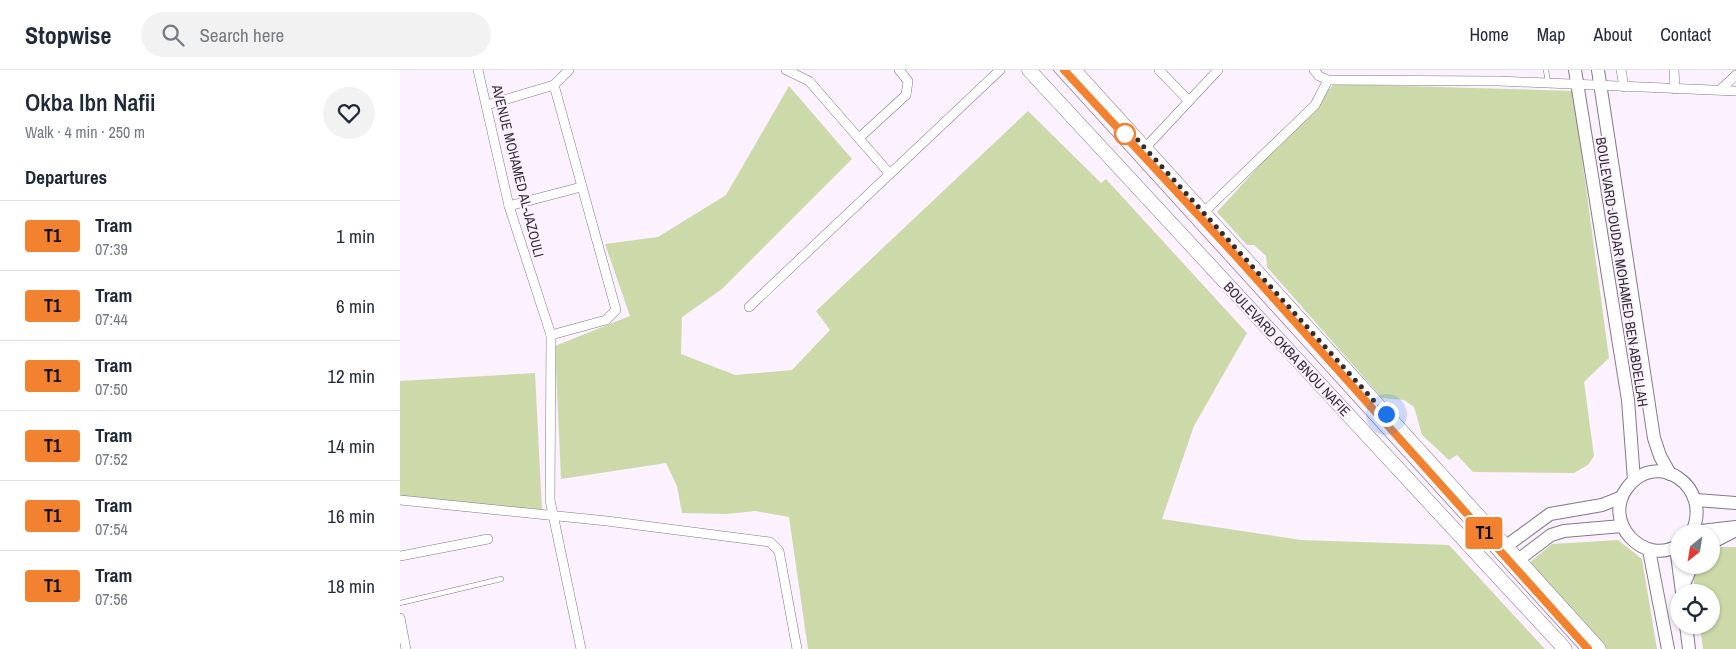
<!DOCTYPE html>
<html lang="en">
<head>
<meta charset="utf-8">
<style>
  :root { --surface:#fff; --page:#f2f2f3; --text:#1f2937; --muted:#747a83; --line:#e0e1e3 }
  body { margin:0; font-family:"Archivo Narrow",sans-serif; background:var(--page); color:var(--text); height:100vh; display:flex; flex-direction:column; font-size:19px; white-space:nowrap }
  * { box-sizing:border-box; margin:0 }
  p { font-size:16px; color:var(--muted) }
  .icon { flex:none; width:28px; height:28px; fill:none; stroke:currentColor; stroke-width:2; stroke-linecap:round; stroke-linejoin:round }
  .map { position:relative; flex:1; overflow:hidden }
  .side { display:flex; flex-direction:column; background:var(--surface); width:400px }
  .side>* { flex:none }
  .badge { padding:0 10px; border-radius:4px; font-size:18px; line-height:32px }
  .needle { width:32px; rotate:210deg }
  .fabs { position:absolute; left:1270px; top:454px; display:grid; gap:10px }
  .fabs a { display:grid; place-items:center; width:50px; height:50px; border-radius:50%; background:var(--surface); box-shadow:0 1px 4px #0004; font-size:25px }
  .you { position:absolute; width:25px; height:25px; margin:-12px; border:4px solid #fff; border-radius:50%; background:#1a73e8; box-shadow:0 0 0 8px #1a73e833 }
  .map>.badge { position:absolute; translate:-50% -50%; box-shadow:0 0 0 2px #fff }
  h2 { padding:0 25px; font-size:19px; line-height:45px }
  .round { display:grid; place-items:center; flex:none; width:52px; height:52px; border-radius:26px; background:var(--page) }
  .overview { display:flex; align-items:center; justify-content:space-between; height:85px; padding:0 25px }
  h1 { font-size:24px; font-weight:600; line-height:38px }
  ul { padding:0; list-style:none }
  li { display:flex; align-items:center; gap:15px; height:70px; padding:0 25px; border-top:1px solid var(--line) }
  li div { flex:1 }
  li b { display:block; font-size:19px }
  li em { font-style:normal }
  li .badge { min-width:55px; font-weight:700; text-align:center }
  header { display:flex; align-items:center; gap:30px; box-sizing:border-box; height:70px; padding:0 25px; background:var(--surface); border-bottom:1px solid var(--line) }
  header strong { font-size:24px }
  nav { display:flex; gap:28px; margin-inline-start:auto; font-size:18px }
  .search { width:350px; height:45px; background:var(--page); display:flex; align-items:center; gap:12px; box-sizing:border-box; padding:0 18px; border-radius:28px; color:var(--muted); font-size:19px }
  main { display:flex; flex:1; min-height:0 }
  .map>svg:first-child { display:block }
  .green { fill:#ccdaa9 }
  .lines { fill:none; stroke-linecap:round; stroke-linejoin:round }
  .lane-casing { stroke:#837887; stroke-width:5.5 }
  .street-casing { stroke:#837887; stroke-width:10 }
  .secondary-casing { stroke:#837887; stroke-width:14 }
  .primary-casing { stroke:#837887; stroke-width:15 }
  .lane { stroke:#fff; stroke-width:4.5 }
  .street { stroke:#fff; stroke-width:9 }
  .secondary { stroke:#fff; stroke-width:12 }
  .primary { stroke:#fff; stroke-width:14 }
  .tram { stroke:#8f8791; stroke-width:1 }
  .line-casing { stroke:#fff; stroke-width:11 }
  .line { stroke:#f38230; stroke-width:8 }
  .walk { stroke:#312c32; stroke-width:5; stroke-dasharray:0 9 }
  .stop-dot { fill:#fff; stroke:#f38230; stroke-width:2.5 }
  .labels { text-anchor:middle; stroke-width:4; stroke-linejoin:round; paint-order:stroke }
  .street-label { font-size:14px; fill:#312c32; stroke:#fbf1ff }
</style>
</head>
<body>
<header>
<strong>Stopwise</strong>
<div class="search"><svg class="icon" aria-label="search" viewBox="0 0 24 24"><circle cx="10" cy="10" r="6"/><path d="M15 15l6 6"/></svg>Search here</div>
<nav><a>Home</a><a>Map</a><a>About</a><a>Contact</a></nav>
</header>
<main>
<section class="side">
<div class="overview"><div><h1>Okba Ibn Nafii</h1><p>Walk · 4 min · 250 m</p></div><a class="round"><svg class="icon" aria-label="heart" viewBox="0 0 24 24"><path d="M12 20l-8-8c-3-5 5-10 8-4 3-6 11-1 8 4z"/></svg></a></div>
<h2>Departures</h2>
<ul>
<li><span class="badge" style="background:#f38230;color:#111">T1</span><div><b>Tram</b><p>07:39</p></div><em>1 min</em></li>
<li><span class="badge" style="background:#f38230;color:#111">T1</span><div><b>Tram</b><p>07:44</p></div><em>6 min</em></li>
<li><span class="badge" style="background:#f38230;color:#111">T1</span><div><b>Tram</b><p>07:50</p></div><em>12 min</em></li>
<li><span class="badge" style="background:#f38230;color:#111">T1</span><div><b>Tram</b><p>07:52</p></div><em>14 min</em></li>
<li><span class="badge" style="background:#f38230;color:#111">T1</span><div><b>Tram</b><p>07:54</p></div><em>16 min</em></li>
<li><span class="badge" style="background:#f38230;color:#111">T1</span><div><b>Tram</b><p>07:56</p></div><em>18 min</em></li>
</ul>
</section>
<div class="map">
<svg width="1336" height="579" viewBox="0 0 1336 579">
  <rect width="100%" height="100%" fill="#fbf1ff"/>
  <g class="green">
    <polygon points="934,14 1173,21 1209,288 1184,312 1194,386 1188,395 1174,403 1073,402 1057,385 1049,390 1022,365 1014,337 1004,330 982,328 867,197 866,186 854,175 847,175 817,142"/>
    <polygon points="389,16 452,89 322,219 282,247 281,284 335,305 392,300 430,260 416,241 628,41 701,113 706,109 847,263 794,356 762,449 901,470 1049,475 1145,579 408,579 389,447 355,441 327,444 282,443 277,416 266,393 161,409 155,276 230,246 205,174 258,167 326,125"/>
    <polygon points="135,303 142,440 0,429 0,311"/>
    <polygon points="1218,470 1242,489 1257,579 1207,579 1128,494 1152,474"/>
    <polygon points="1311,477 1336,477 1336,579 1303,579 1300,555 1311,555 1311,522 1295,522 1292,495 1311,495"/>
  </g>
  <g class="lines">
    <defs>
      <g id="lane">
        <polyline points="1146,0 1148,13"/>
        <polyline points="0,533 101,509"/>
      </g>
      <g id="street">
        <polyline points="78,0 109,136 151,265 150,430 181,579"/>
        <polyline points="386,0 409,11 489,103"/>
        <polyline points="759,0 788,30"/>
        <polyline points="914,0 919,6 928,10 1099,11 1336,21"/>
        <polyline points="1221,0 1224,17"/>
        <polyline points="1274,0 1275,19"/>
        <polyline points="1320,20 1336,5"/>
        <polyline points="87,35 154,15 169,0"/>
        <polyline points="459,68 506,25 508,11 499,0"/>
        <polyline points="746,77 818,0"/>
        <polyline points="109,136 181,117"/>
        <polyline points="804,142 915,35 928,10"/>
        <polyline points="349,237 600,0"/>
        <polyline points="151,265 206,250 216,240 154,15"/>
        <polyline points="0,430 207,451 370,472 379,481 397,579"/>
        <polyline points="0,486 88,469"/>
        <polyline points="0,548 6,579"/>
      </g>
      <g id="secondary">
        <polyline points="1175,0 1228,330 1234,410"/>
        <polyline points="1198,0 1254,368 1260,386 1270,404"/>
        <polyline points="1296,430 1336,433"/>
        <polyline points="1292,462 1336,457"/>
        <polyline points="1311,473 1336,460"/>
        <path d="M1279 475C1243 497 1202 451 1227 418 1257 378 1313 417 1292 462"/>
        <polyline points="1105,477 1150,444 1202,435 1222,427"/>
        <polyline points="1276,477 1282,522"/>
        <polyline points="1249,480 1268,579"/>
        <polyline points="1118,490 1151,465 1164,461 1222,456"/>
        <polyline points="1282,519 1292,495"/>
        <polyline points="1286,555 1289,579"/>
      </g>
      <g id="primary">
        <polyline points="629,0 1165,579"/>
        <polyline points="674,0 1199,579"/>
      </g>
    </defs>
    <use href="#lane" class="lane-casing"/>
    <use href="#street" class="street-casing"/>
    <use href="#secondary" class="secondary-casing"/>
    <use href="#primary" class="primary-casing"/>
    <use href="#lane" class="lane"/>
    <use href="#street" class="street"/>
    <use href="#secondary" class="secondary"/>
    <use href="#primary" class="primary"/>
    <g class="tram">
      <polyline points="653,0 1179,579"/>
      <polyline points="664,0 821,169 1128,511"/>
    </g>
  </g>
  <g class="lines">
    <defs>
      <polyline id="line" points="664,0 834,184 1188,579"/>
    </defs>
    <use href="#line" class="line-casing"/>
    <use href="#line" class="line"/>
    <polyline class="walk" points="725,64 725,56 986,344"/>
  </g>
  <circle class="stop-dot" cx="725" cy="64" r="10"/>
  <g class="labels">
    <g class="street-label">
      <text transform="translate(118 101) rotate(76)" y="5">AVENUE MOHAMED AL-JAZOULI</text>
      <text transform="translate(1222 202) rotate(81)" y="5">BOULEVARD JOUDAR MOHAMED BEN ABDELLAH</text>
      <text transform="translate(887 279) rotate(47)" y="5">BOULEVARD OKBA BNOU NAFIE</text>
    </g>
  </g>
</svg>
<div class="fabs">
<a><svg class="needle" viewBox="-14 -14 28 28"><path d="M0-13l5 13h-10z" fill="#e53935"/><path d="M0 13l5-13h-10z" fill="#747a83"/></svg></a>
<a><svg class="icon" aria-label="locate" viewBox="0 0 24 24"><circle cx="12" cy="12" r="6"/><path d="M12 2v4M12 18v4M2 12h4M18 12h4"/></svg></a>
</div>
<div class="you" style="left:986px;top:344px"></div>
<b class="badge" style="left:1084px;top:463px;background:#f38230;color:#111">T1</b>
</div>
</main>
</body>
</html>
